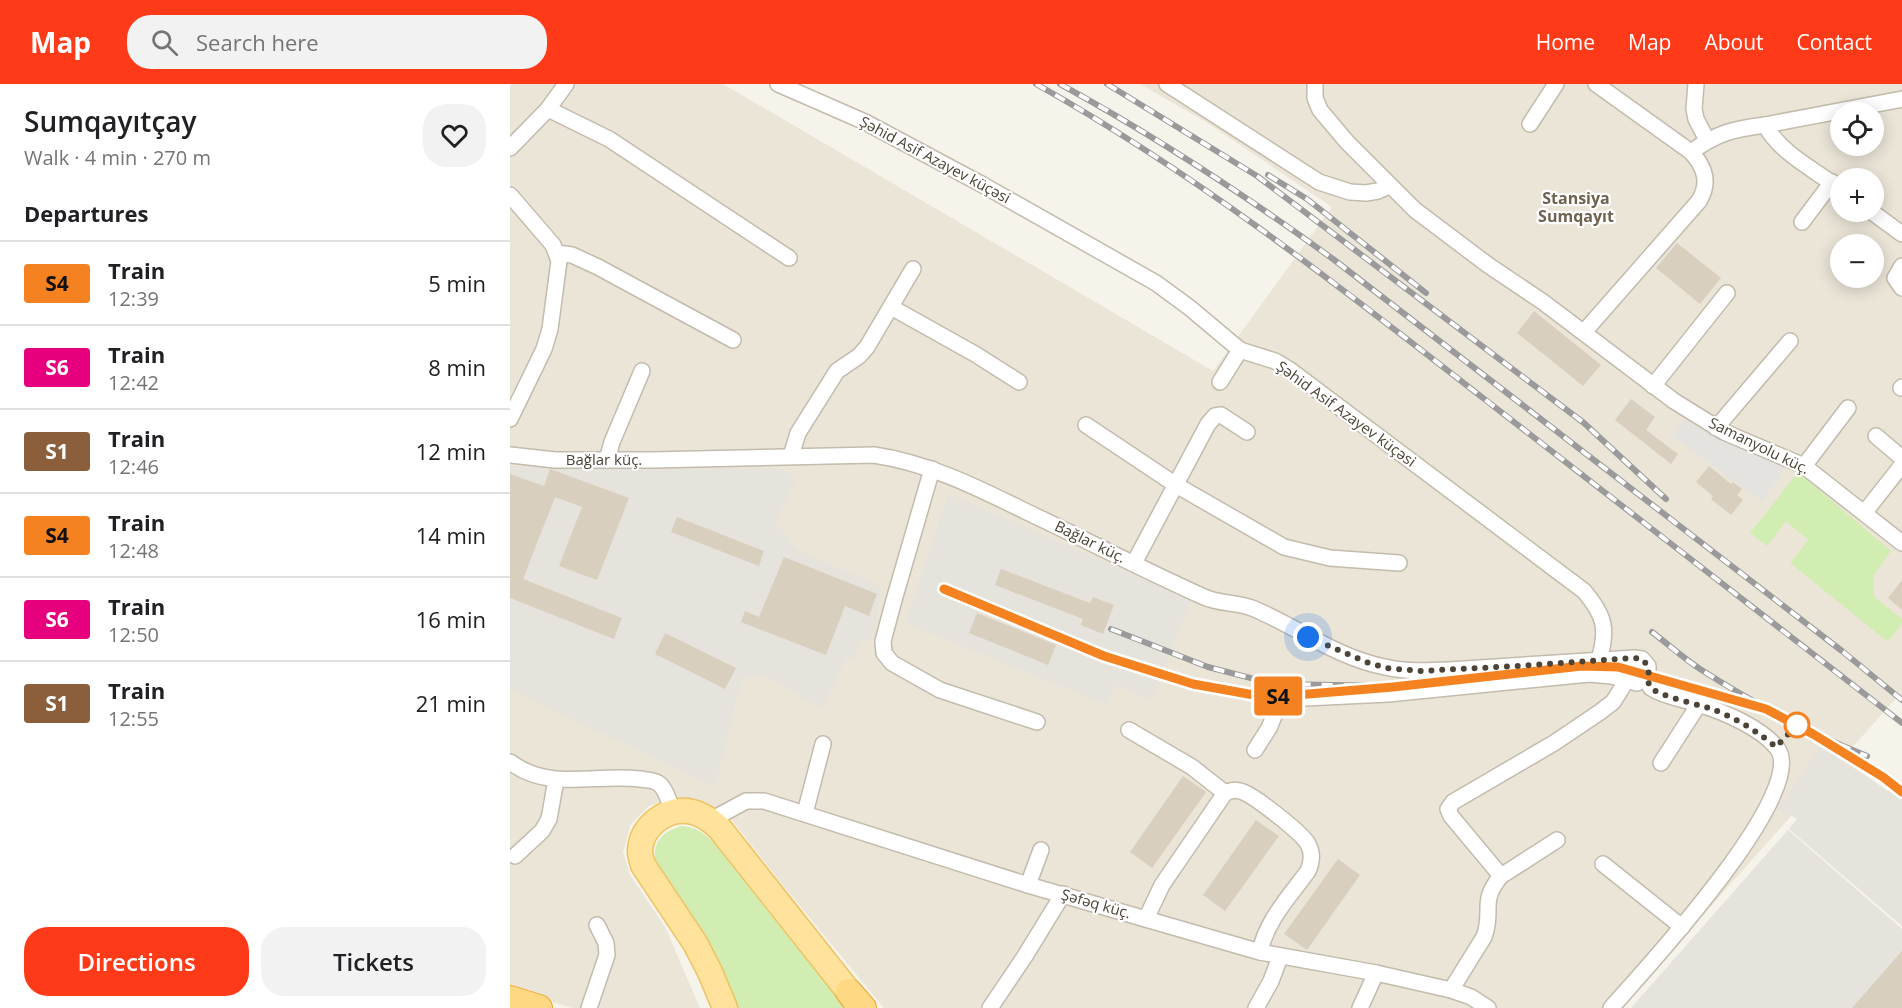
<!DOCTYPE html>
<html lang="en">
<head>
<meta charset="utf-8">
<style>
  :root { --surface:#fff; --page:#f2f2f2; --text:#202124; --muted:#757577; --line:#e0e0e0; --accent:#ff3a19 }
  body { margin:0; font-family:"Open Sans",sans-serif; background:var(--page); color:var(--text); height:100vh; display:flex; flex-direction:column; font-size:22px; white-space:nowrap }
  * { box-sizing:border-box; margin:0 }
  p { font-size:20px; color:var(--muted) }
  .icon { flex:none; width:33px; height:33px; fill:none; stroke:currentColor; stroke-width:2; stroke-linecap:round; stroke-linejoin:round }
  .map { position:relative; flex:1; overflow:hidden }
  .panel { display:flex; flex-direction:column; background:var(--surface); width:510px }
  .panel>* { flex:none }
  .badge { padding:0 12px; border-radius:4px; font-size:21px; line-height:39px }
  .fabs { position:absolute; left:1320px; top:18px; display:grid; gap:12px }
  .fabs a { display:grid; place-items:center; width:54px; height:54px; border-radius:50%; background:var(--surface); box-shadow:0 3px 15px #0003; font-size:30px }
  .you { position:absolute; width:30px; height:30px; margin:-15px; border:4px solid #fff; border-radius:50%; background:#1a73e8; box-shadow:0 0 0 9px #1a73e833 }
  .map>.badge { position:absolute; translate:-50% -50%; box-shadow:0 0 0 3px #fff }
  h2 { padding:0 24px; font-size:22px; line-height:54px }
  .round { display:grid; place-items:center; flex:none; width:63px; height:63px; border-radius:24px; background:var(--page) }
  .headline { display:flex; align-items:center; justify-content:space-between; height:102px; padding:0 24px }
  h1 { font-size:28px; font-weight:600; line-height:45px }
  .primary-button { display:flex; gap:12px; margin-top:auto; padding:12px 24px }
  .primary-button a { flex:1; height:69px; border-radius:24px; background:var(--accent); color:#fff; font-size:24px; font-weight:600; line-height:69px; text-align:center }
  .primary-button a+a { background:var(--page); color:var(--text) }
  ul { padding:0; list-style:none }
  li { display:flex; align-items:center; gap:18px; height:84px; padding:0 24px; border-top:2px solid var(--line) }
  li div { flex:1 }
  li b { display:block; font-size:22px }
  li em { font-style:normal }
  li .badge { min-width:66px; font-weight:700; text-align:center }
  header { display:flex; align-items:center; gap:36px; box-sizing:border-box; height:84px; padding:0 30px; background:var(--accent); color:#fff }
  header strong { font-size:28px }
  nav { display:flex; gap:33px; margin-inline-start:auto; font-size:21px }
  .search { width:420px; height:54px; background:var(--page); display:flex; align-items:center; gap:15px; box-sizing:border-box; padding:0 21px; border-radius:24px; color:var(--muted); font-size:22px }
  main { display:flex; flex:1; min-height:0 }
  .map>svg:first-child { display:block }
  .residential { fill:#ebe5d8; fill-rule:evenodd }
  .industrial { fill:#e6e2dc }
  .green { fill:#d2edb1 }
  .parking { fill:#e5e3df }
  .building { fill:#d9cfbf }
  .lines { fill:none; stroke-linecap:round; stroke-linejoin:round }
  .minor-casing { stroke:#c3bbac; stroke-width:18 }
  .primary-casing { stroke:#eec361; stroke-width:27 }
  .trunk-casing { stroke:#eba530; stroke-width:28 }
  .minor { stroke:#fff; stroke-width:15 }
  .primary { stroke:#ffe29b; stroke-width:24 }
  .trunk { stroke:#ffd884; stroke-width:26 }
  .rail-casing { stroke:#9a9a9a; stroke-width:6 }
  .rail { stroke:#fff; stroke-width:4; stroke-dasharray:11; stroke-linecap:butt }
  .line-casing { stroke:#fff; stroke-width:14 }
  .line { stroke:#f58220; stroke-width:9 }
  .walk { stroke:#4c4437; stroke-width:6; stroke-dasharray:0 10.8 }
  .stop-dot { fill:#fff; stroke:#f58220; stroke-width:3 }
  .labels { text-anchor:middle; stroke-width:4.5; stroke-linejoin:round; paint-order:stroke }
  .street-label { font-size:15px; fill:#4c4437; stroke:#fff }
  .neighbourhood-label { font-size:16px; font-weight:bold; fill:#6f624e; stroke:#fff }
</style>
</head>
<body>
<header>
<strong>Map</strong>
<div class="search"><svg class="icon" aria-label="search" viewBox="0 0 24 24"><circle cx="10" cy="10" r="6"/><path d="M15 15l6 6"/></svg>Search here</div>
<nav><a>Home</a><a>Map</a><a>About</a><a>Contact</a></nav>
</header>
<main>
<section class="panel">
<div class="headline"><div><h1>Sumqayıtçay</h1><p>Walk · 4 min · 270 m</p></div><a class="round"><svg class="icon" aria-label="heart" viewBox="0 0 24 24"><path d="M12 20l-8-8c-3-5 5-10 8-4 3-6 11-1 8 4z"/></svg></a></div>
<h2>Departures</h2>
<ul>
<li><span class="badge" style="background:#f58220;color:#111">S4</span><div><b>Train</b><p>12:39</p></div><em>5 min</em></li>
<li><span class="badge" style="background:#e6007e;color:#fff">S6</span><div><b>Train</b><p>12:42</p></div><em>8 min</em></li>
<li><span class="badge" style="background:#8b5e3c;color:#fff">S1</span><div><b>Train</b><p>12:46</p></div><em>12 min</em></li>
<li><span class="badge" style="background:#f58220;color:#111">S4</span><div><b>Train</b><p>12:48</p></div><em>14 min</em></li>
<li><span class="badge" style="background:#e6007e;color:#fff">S6</span><div><b>Train</b><p>12:50</p></div><em>16 min</em></li>
<li><span class="badge" style="background:#8b5e3c;color:#fff">S1</span><div><b>Train</b><p>12:55</p></div><em>21 min</em></li>
</ul>
<div class="primary-button"><a>Directions</a><a>Tickets</a></div>
</section>
<div class="map">
<svg width="1392" height="924" viewBox="0 0 1392 924">
  <rect width="100%" height="100%" fill="#f6f3eb"/>
  <path class="residential" d="M2 0H213L703 287 822 123 696 38 630 0H1392V613L1389 611 1110 924H374L271 799 221 735 191 718 162 714 139 722 121 740 113 768 120 791 155 843 190 924H62L0 905V2ZM1330 28H1364V62H1330ZM1330 94H1364V128H1330ZM1330 160H1364V194H1330Z"/>
  <g class="industrial">
    <polygon points="0,382 273,385 286,396 265,439 289,466 371,503 367,537 361,554 350,558 342,576 336,575 312,624 254,591 232,594 205,703 0,605"/>
    <polygon points="438,410 681,515 641,616 606,600 597,621 396,539"/>
    <polygon points="1311,661 1378,707 1387,695 1392,699 1392,842 1279,745 1287,735 1268,725"/>
    <polygon points="1278,746 1392,845 1392,924 1121,924"/>
  </g>
  <g class="green">
    <polygon points="1288,388 1381,467 1363,492 1364,513 1392,535 1392,540 1378,558 1280,479 1298,456 1276,437 1257,462 1240,449"/>
    <path d="M171 742C186 743 193 748 204 759L335 924H226L196 852 146 780C141 759 152 748 171 742Z"/>
  </g>
  <polygon class="parking" points="1180,328 1278,375 1269,393 1252,418 1162,351"/>
  <g class="building">
    <polygon points="1167,159 1211,194 1190,220 1146,184"/>
    <polygon points="1024,227 1091,281 1073,302 1007,249"/>
    <polygon points="1121,315 1145,333 1136,346 1168,370 1161,380 1105,336"/>
    <polygon points="1199,382 1221,400 1223,398 1232,405 1227,411 1233,416 1221,431 1201,415 1203,412 1186,398"/>
    <polygon points="40,385 119,414 87,496 49,482 72,423 45,413 13,495 112,534 104,555 0,514 0,390 34,402"/>
    <polygon points="167,433 254,467 249,482 161,448"/>
    <polygon points="274,473 367,510 359,532 335,522 316,571 231,538 235,527 249,533"/>
    <polygon points="491,485 580,519 583,513 604,521 593,550 571,541 573,535 485,501"/>
    <polygon points="1392,496 1392,526 1378,514"/>
    <polygon points="467,529 546,561 538,581 459,549"/>
    <polygon points="155,549 226,584 215,605 145,570"/>
    <polygon points="673,692 696,708 642,784 620,768"/>
    <polygon points="746,736 769,752 715,827 693,811"/>
    <polygon points="828,775 850,791 797,866 774,850"/>
    <polygon points="1392,867 1392,924 1342,924"/>
  </g>
  <g class="lines">
    <defs>
      <g id="minor">
        <path d="M268 0 355 38 473 101 646 199 680 224 730 266 765 277 780 286 1074 507C1095 532 1098 545 1089 576"/>
        <polyline points="657,0 809,98 840,108 856,109 868,107 879,102"/>
        <polyline points="805,0 805,14 810,26 837,58 905,126 978,181 1033,218 1164,317 1214,348 1294,382 1392,459"/>
        <polyline points="1186,0 1184,25 1186,35 1197,56"/>
        <polyline points="38,25 99,55 279,174"/>
        <polyline points="1020,40 1046,0"/>
        <polyline points="1255,41 1392,15"/>
        <polyline points="0,64 38,25 56,0"/>
        <path d="M1181 68C1207 49 1223 45 1255 41 1270 69 1305 86 1330 105"/>
        <polyline points="0,111 43,161 49,177 40,245 34,265 0,335"/>
        <polyline points="1362,128 1392,150"/>
        <polyline points="1292,138 1322,98"/>
        <polyline points="47,169 62,171 88,183 223,256"/>
        <polyline points="1392,182 1385,194 1392,204"/>
        <polyline points="381,223 465,270 509,298"/>
        <path d="M1074 248 1189 117C1200 99 1195 83 1181 68L1086 0"/>
        <polyline points="710,298 730,266"/>
        <polyline points="1143,302 1217,209"/>
        <polyline points="1391,304 1392,303"/>
        <polyline points="576,341 666,401 774,463 820,474 889,479"/>
        <polyline points="1206,344 1280,257"/>
        <polyline points="1366,352 1392,374"/>
        <path d="M0 371 45 376H142L364 371C419 379 468 404 517 428 576 456 634 486 694 513 709 520 727 518 742 524 786 542 827 574 875 583 896 588 918 587 939 586L1124 574 1132 575 1138 582V599L1141 604C1155 613 1173 615 1188 620 1212 627 1252 644 1267 664 1301 707 1132 889 1101 924"/>
        <polyline points="281,372 288,349 327,287 349,272 357,263 403,185"/>
        <polyline points="97,376 102,358 132,287"/>
        <polyline points="1294,382 1338,324"/>
        <polyline points="422,385 384,516 373,557 374,569 382,579 430,606 527,638"/>
        <polyline points="1355,428 1392,381"/>
        <polyline points="624,479 698,340 705,332 711,331 737,348"/>
        <polyline points="619,646 682,683 715,709"/>
        <polyline points="745,666 759,644 769,620 774,615 878,610 1079,590 1102,592 1127,599"/>
        <path d="M0 678C40 708 86 689 130 695 136 696 143 696 148 699 156 704 159 719 163 727"/>
        <polyline points="1151,679 1189,620"/>
        <polyline points="295,729 313,660"/>
        <polyline points="201,736 236,717 254,717 518,801 750,868 866,889 941,906 961,913 978,924"/>
        <polyline points="5,772 32,747 39,735 46,696"/>
        <polyline points="1093,780 1172,843"/>
        <polyline points="991,792 1047,756"/>
        <polyline points="518,801 531,766"/>
        <path d="M636 835 652 801 715 709C721 706 727 705 733 708 746 713 792 749 798 760 803 769 802 778 798 787 779 813 756 837 750 868"/>
        <path d="M941 906 974 853C984 826 969 818 991 792L941 732 938 725 943 718 1044 659 1090 628 1103 618 1117 596"/>
        <polyline points="79,924 97,871 96,859 87,841"/>
        <polyline points="480,924 515,872 553,810"/>
        <polyline points="746,924 761,897 770,873"/>
        <polyline points="850,924 866,889"/>
      </g>
      <path id="primary" d="M215 924 200 888 185 859 133 781C132 777 130 772 130 767 131 743 155 724 178 727 191 729 201 736 210 745L339 908 349 924"/>
      <g id="trunk">
        <polyline points="339,908 353,924"/>
        <polyline points="0,915 29,924"/>
      </g>
    </defs>
    <use href="#minor" class="minor-casing"/>
    <use href="#primary" class="primary-casing"/>
    <use href="#trunk" class="trunk-casing"/>
    <use href="#minor" class="minor"/>
    <use href="#primary" class="primary"/>
    <use href="#trunk" class="trunk"/>
    <defs>
      <g id="rail">
        <path d="M526 0C685 89 829 202 973 314 1113 422 1252 531 1392 639"/>
        <path d="M550 0C645 52 735 111 823 175L1332 567 1392 616"/>
        <polyline points="597,0 747,92 1074,339 1156,415"/>
        <polyline points="758,91 797,115 916,209"/>
        <polyline points="434,505 594,572 683,600 744,611 775,612 814,609"/>
        <polyline points="601,545 698,583 764,600 883,602 1072,582 1108,583 1256,625"/>
        <path d="M1142 548C1158 560 1173 574 1190 585 1243 619 1298 648 1357 672"/>
        <polyline points="1336,671 1392,708"/>
      </g>
    </defs>
    <use href="#rail" class="rail-casing"/>
    <use href="#rail" class="rail"/>
  </g>
  <g class="lines">
    <defs>
      <polyline id="line" points="434,505 594,572 683,600 744,611 774,612 883,603 1072,582 1108,583 1256,625 1303,650 1373,693 1392,708"/>
    </defs>
    <use href="#line" class="line-casing"/>
    <use href="#line" class="line"/>
    <path class="walk" d="M798 553 856 578 876 584 910 587 1008 582 1124 574 1132 575 1138 582C1140 589 1136 599 1141 604 1151 613 1193 621 1207 627 1229 636 1248 648 1266 663L1287 641"/>
  </g>
  <circle class="stop-dot" cx="1287" cy="641" r="12"/>
  <g class="labels">
    <g class="street-label">
      <text transform="translate(425 76) rotate(28)" y="5">Şəhid Asif Azayev küçəsi</text>
      <text transform="translate(836 330) rotate(36)" y="5">Şəhid Asif Azayev küçəsi</text>
      <text transform="translate(1249 362) rotate(26)" y="5">Samanyolu küç.</text>
      <text x="94" y="381">Bağlar küç.</text>
      <text transform="translate(580 458) rotate(26)" y="5">Bağlar küç.</text>
      <text transform="translate(586 820) rotate(16)" y="5">Şəfəq küç.</text>
    </g>
    <g class="neighbourhood-label">
      <text x="1066" y="120">Stansiya<tspan x="1066" dy="18">Sumqayıt</tspan></text>
    </g>
  </g>
</svg>
<div class="fabs">
<a><svg class="icon" aria-label="locate" viewBox="0 0 24 24"><circle cx="12" cy="12" r="6"/><path d="M12 2v4M12 18v4M2 12h4M18 12h4"/></svg></a>
<a>+</a>
<a>−</a>
</div>
<div class="you" style="left:798px;top:553px"></div>
<b class="badge" style="left:768px;top:612px;background:#f58220;color:#111">S4</b>
</div>
</main>
</body>
</html>
